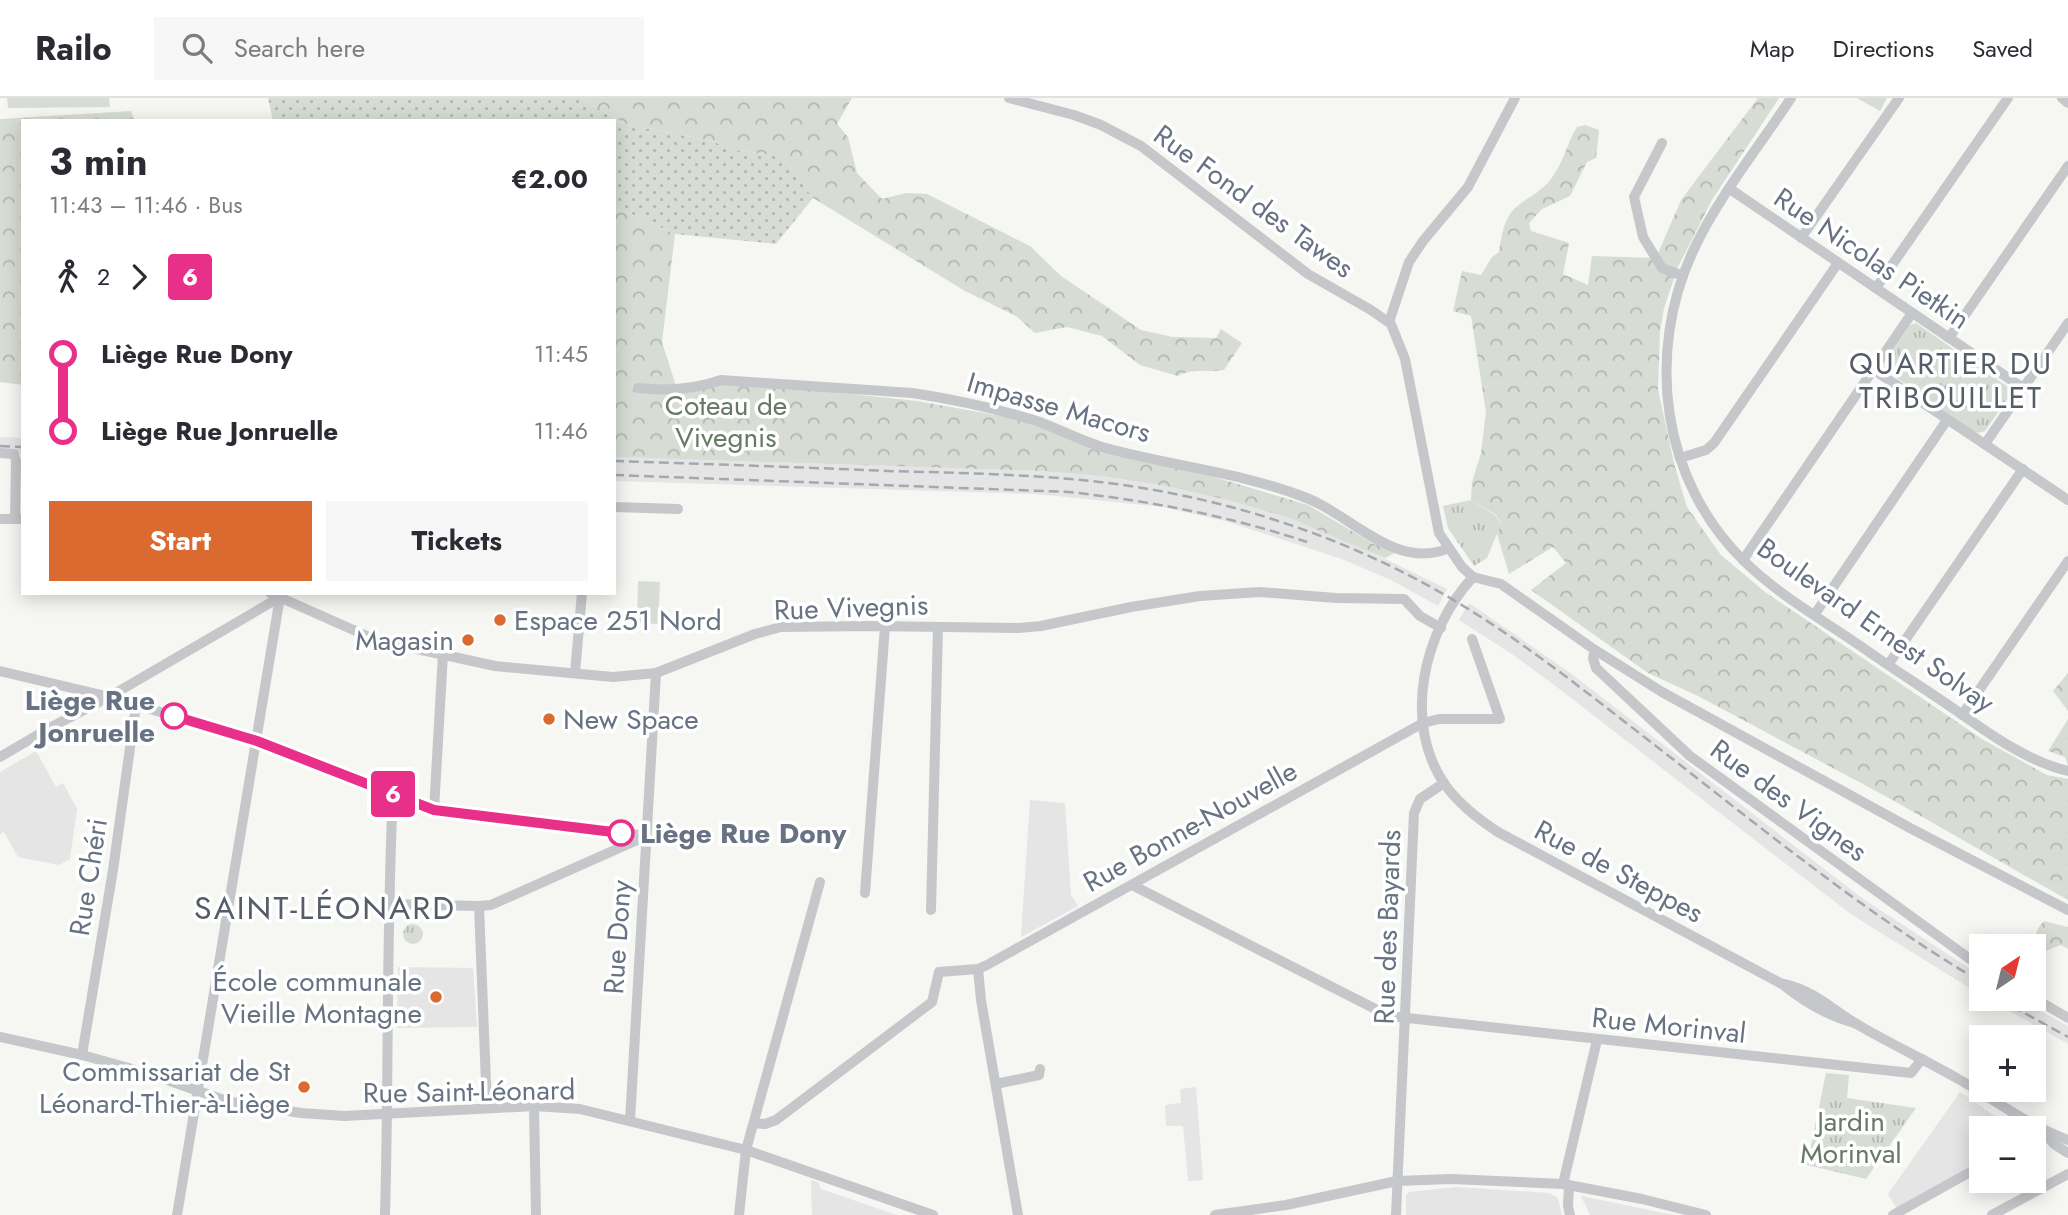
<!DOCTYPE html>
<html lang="en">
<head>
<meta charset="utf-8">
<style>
  :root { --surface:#fff; --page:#f7f7f7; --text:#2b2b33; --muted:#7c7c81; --line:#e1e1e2; --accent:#da6a2f }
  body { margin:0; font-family:Jost,sans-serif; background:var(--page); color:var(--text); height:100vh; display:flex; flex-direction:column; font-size:26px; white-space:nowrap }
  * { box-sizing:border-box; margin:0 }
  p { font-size:23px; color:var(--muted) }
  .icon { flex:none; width:38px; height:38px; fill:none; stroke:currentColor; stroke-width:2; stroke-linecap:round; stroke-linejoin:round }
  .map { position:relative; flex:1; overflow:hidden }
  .details { position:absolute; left:21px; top:21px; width:595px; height:476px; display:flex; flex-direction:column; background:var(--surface); border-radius:0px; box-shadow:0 4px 18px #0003 }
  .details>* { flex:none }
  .badge { padding:0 14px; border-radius:5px; font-size:24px; line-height:46px }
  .needle { width:46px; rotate:35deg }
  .controls { position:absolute; left:1969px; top:836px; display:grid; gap:14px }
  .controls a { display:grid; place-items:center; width:77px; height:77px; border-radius:0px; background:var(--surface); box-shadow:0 4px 18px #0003; font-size:35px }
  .map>.badge { position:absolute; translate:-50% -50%; box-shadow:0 0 0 4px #fff }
  .legs { display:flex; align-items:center; gap:10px; height:77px; padding:0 28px; font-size:23px }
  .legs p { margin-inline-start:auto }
  .headline { display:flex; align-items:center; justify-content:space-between; height:119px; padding:0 28px }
  h1 { font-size:38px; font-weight:700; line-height:52px }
  .action { display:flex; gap:14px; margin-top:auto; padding:14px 28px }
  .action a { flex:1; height:80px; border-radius:0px; background:var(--accent); color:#fff; font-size:28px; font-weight:700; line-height:80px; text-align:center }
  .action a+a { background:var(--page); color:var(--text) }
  ul { padding:0 28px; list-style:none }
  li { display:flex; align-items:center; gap:24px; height:77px; font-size:26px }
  li i { display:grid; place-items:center; width:10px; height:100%; margin:0 9px; background:currentColor }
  li i::after { content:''; width:18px; height:18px; margin:-9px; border:5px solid; border-radius:50%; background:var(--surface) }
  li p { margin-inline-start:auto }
  li:first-child i { background:linear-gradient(#0000 50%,currentColor 0) }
  li:last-child i { background:linear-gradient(currentColor 50%,#0000 0) }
  header { display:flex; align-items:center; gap:42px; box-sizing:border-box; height:98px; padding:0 35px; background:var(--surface); border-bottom:2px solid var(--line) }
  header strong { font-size:33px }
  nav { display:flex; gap:38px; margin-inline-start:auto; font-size:24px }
  .search { width:490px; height:63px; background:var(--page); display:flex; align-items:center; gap:18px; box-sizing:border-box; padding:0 24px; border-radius:0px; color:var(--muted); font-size:26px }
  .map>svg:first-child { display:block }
  .built { fill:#e4e5e4 }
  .grass { fill:url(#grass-dots) }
  .forest { fill:url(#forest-crowns) }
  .park { fill:url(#park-tufts) }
  .pitch { fill:#d7ddd4 }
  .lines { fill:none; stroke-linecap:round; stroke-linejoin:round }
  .minor { stroke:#c5c7cb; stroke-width:10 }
  .rail { stroke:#a5a9af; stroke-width:2.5; stroke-dasharray:10 5; stroke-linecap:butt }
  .line-1-casing { stroke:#fff; stroke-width:16 }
  .line-1 { stroke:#e8308a; stroke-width:10 }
  .poi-dot { fill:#da6a2f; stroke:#fff; stroke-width:2.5 }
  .stop-1-dot { fill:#fff; stroke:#e8308a; stroke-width:3.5 }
  .labels { text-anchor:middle; stroke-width:7; stroke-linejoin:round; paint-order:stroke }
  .street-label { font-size:28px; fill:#677383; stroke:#fff }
  .park-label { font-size:28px; fill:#677a65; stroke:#fff }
  .poi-label { font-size:28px; fill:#677383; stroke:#fff; text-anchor:end }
  .stop-label { font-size:28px; font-weight:bold; fill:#677383; stroke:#fff; text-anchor:end }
  .neighbourhood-label { font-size:30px; letter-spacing:2px; fill:#545d68; stroke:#fff }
  .quarter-label { font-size:32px; letter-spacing:2px; fill:#545d68; stroke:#fff }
</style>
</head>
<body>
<header>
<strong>Railo</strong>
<div class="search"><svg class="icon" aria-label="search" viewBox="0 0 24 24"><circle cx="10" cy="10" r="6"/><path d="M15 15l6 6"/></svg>Search here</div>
<nav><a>Map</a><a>Directions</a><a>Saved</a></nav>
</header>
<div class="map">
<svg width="2068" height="1117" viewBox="0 0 2068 1117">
  <defs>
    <pattern id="grass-dots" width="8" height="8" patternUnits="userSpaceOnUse" patternTransform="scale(1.75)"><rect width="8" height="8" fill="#d7ddd4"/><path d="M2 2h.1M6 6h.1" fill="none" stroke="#b2b8b1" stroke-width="1.8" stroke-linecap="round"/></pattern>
    <pattern id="forest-crowns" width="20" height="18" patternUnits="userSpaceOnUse" patternTransform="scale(1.75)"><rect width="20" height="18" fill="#d7ddd4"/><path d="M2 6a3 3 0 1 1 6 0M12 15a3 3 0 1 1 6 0" fill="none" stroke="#b2b8b1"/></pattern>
    <pattern id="park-tufts" width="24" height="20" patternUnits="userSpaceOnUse" patternTransform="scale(1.75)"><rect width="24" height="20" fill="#d7ddd4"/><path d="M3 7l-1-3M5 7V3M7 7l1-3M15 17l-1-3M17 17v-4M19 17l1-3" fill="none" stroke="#b2b8b1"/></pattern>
  </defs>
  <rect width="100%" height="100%" fill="#f6f6f3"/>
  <g class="built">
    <polygon points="0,339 23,340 23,356 0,355"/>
    <polygon points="614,359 1040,373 1102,378 1165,388 1228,402 1289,420 1348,443 1447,491 1438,508 1391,482 1342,461 1225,423 1163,409 1037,396 614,383"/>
    <polygon points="1469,505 1569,574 1862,800 1981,878 1981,897 1852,817 1558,590 1515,558 1459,522"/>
    <polygon points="36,653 56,689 63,685 77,711 70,761 59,767 18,759 4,734 0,736 0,674"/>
    <polygon points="1030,702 1065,705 1071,797 1078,808 1021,839"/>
    <polygon points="398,869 473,870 477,929 397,930"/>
    <polygon points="1988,901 2019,901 2068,928 2068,946"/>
    <polygon points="1196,989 1203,1082 1188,1083 1183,1028 1166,1028 1165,1007 1181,1005 1180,991"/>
    <polygon points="1960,994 2014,1031 1981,1031 1981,1065 1897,1111 1888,1096"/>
    <polygon points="811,1082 818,1084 821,1091 897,1117 812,1117"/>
    <polygon points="1457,1089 1549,1095 1558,1100 1562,1117 1406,1117 1406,1097 1409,1094"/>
    <polygon points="1581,1098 1625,1107 1674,1117 1590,1117"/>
  </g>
  <polygon class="grass" points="268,0 580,0 628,27 713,43 729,51 781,58 813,100 776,146 675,136 627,114 614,111 614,23 273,23"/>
  <g class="forest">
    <path d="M580 0H852L837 26 848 39 857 75 882 101 906 95 927 96 1030 148 1061 178 1141 232 1173 239 1216 240 1221 231 1242 245 1224 272C1209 275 1192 270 1178 278L1140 267 1102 238 1067 229 1035 235 1016 218 965 193 813 100 781 58 728 51 713 43 628 27Z"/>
    <path d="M1758 0H1779L1712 102 1678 169 1664 210 1660 234 1658 292 1675 369 1687 409 1721 457 1765 494 1982 641 2047 677 2068 681V802L1889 700 1698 598 1648 575 1531 492 1566 465 1553 449 1509 476 1497 436 1501 425 1496 417 1471 402 1472 384 1481 355 1486 314 1471 218 1453 213 1462 173 1481 177 1492 159 1499 154C1502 136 1504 117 1520 106 1532 97 1545 91 1553 78 1564 63 1567 45 1577 29L1585 27 1599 32 1596 60 1587 64 1570 98 1542 111 1529 125 1531 133 1569 145 1563 176 1588 187 1592 158 1656 160 1681 102Z"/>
    <polygon points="131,13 135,23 23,23 23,287 0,284 0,21"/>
    <polygon points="614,111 627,114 675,136 662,244 677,291 721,282 917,303 1023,322 1308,407 1374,446 1395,455 1385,460 1289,420 1228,402 1165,388 1102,378 1040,373 614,359"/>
    <polygon points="2068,575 2068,613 2053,593"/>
    <polygon points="2068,621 2068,668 2065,659 2048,653"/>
    <path d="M2044 823 2068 829V851L2061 847 2043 854 2036 849C2034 838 2036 831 2044 823Z"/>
  </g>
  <g class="park">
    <polygon points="1857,0 1887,0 1880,13"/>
    <polygon points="1916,225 2011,291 2011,296 1985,333 1979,335 1974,334 1885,272 1884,266 1910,227"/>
    <polygon points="1471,402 1496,418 1501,426 1487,460 1474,468 1448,430 1443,408"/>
    <circle cx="413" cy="836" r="10"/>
    <polygon points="1826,975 1849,977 1847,1000 1916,1010 1866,1081 1807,1067"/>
  </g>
  <g class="pitch">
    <polygon points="7,0 109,0 110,9 8,10"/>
    <polygon points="638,483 660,484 658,526 637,525"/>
  </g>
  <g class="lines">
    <g class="minor">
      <polyline points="1009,0 1074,17 1101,27 1141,48 1308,176 1371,212 1391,226 1405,261 1439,435 1462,469 1473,479"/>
      <path d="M1791 0C1759 49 1719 98 1694 151 1645 255 1661 383 1745 464 1781 499 1828 525 1869 554 1898 574 1928 593 1957 613 1991 637 2027 663 2068 673"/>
      <polyline points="2062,0 2068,5"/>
      <polyline points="1662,45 1634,99 1643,139 1662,170 1683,178"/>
      <polyline points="1730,91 2023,290"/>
      <polyline points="1801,140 1899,0"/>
      <polyline points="1876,190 2008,0"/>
      <polyline points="1389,224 1409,164 1423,143 1468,89 1515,0"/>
      <polyline points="1949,240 2068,68"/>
      <polyline points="1874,272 2068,402"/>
      <path d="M638 290C666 293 693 292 721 282L912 295C953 301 997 311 1037 323 1059 331 1079 342 1102 349 1170 368 1242 374 1309 401 1353 419 1397 473 1449 450"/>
      <polyline points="1985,346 2068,225"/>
      <polyline points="0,355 14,356 16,363 15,421"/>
      <polyline points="1680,360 1706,352 1714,345 1838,165"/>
      <polyline points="614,409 678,411"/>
      <polyline points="0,421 23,421"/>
      <polyline points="1743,462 1912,215"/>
      <polyline points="270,495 376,542 495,568 613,579 656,575 755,536 781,529 869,528 1019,530 1041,528 1131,509 1200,498 1260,494 1336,500 1404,501 1420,518 1441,530"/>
      <polyline points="1815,516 1947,322"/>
      <polyline points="1595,552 1593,560 1596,570 1690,658 1981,869"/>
      <polyline points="1888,567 2023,371"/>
      <polyline points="0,573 110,599 257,643 434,712 647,738"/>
      <polyline points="575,575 582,495"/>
      <polyline points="1962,617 2068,463"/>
      <polyline points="0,659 46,632 114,596 282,498"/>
      <polyline points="434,712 443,556"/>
      <polyline points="1132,787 1389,918 1911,975 1922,961"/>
      <polyline points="865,795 885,528"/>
      <polyline points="387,806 479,808 487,1010"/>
      <polyline points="479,808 491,807 644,739"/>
      <polyline points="931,812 938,529"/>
      <polyline points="978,871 981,902 1018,1117"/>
      <path d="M1785 886C1815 893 1834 913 1860 928 1893 947 1927 963 1960 982 1997 1003 2027 1027 2068 1042"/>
      <polyline points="2034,900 2068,920"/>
      <path d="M1857 926C1828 918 1805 905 1782 886L1498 734C1478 721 1460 707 1446 688 1401 625 1424 532 1473 479L1501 486 1595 552 1662 594 1910 730 2068 812"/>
      <polyline points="0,939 82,957 147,975 227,1003 301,1015 344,1018 534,1008 580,1011 746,1052 933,1117"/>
      <polyline points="82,957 113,772 136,607"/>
      <polyline points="996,986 1039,977 1040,971"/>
      <polyline points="534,1008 536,1117"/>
      <polyline points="630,1023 656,575"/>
      <polyline points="754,1025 765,1026 776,1022 932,904 939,874 978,871 987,867 1423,625 1439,621 1500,621 1472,541"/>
      <polyline points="2044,1035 2054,1046 2068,1055"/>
      <polyline points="1563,1086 1597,942"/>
      <polyline points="1569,1087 1568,1108 1570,1117"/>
      <polyline points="177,1117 280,499"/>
      <path d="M385 1117C389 977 386 837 393 696"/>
      <polyline points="739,1117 746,1052 820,784"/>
      <polyline points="1215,1117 1286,1107 1397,1083 1451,1081 1563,1086 1642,1101 1706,1117"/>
      <polyline points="1396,1117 1414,715 1420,701 1444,685"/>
      <polyline points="1893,1117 1981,1068"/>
      <polyline points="1992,1117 2068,1076"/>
    </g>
    <g class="rail">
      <polyline points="0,348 23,349"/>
      <path d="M614 363C705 366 797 369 888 373 959 375 1030 376 1100 384 1228 399 1355 441 1465 509 1527 547 1585 593 1643 638 1753 723 1861 813 1981 884"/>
      <path d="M614 377 1069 394C1151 403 1229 418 1307 444"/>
      <polyline points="1999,901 2068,939"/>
    </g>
  </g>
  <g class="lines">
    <defs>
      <polyline id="line-1" points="174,618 257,643 434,712 621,735"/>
    </defs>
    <use href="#line-1" class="line-1-casing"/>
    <use href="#line-1" class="line-1"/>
  </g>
  <g class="poi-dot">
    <circle cx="500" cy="522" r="7"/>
    <circle cx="468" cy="542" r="7"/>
    <circle cx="549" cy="621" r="7"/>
    <circle cx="436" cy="899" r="7"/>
    <circle cx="304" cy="989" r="7"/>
  </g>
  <g class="stop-1-dot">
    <circle cx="174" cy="618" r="12"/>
    <circle cx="621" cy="735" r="12"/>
  </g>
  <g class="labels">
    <g class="street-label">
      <text transform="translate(1254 103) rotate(36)" y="10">Rue Fond des Tawes</text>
      <text transform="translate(1872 160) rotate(34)" y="10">Rue Nicolas Pietkin</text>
      <text transform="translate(1059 309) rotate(16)" y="10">Impasse Macors</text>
      <text transform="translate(851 509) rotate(-2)" y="10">Rue Vivegnis</text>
      <text transform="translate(1876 527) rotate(35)" y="10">Boulevard Ernest Solvay</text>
      <text transform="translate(1789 702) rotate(36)" y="10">Rue des Vignes</text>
      <text transform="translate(1190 728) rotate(-29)" y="10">Rue Bonne-Nouvelle</text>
      <text transform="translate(1619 773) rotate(28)" y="10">Rue de Steppes</text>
      <text transform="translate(88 779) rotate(-81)" y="10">Rue Chéri</text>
      <text transform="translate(1387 829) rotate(-88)" y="10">Rue des Bayards</text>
      <text transform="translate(617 839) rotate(-86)" y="10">Rue Dony</text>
      <text transform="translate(1669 927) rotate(6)" y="10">Rue Morinval</text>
      <text transform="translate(469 993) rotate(-1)" y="10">Rue Saint-Léonard</text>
    </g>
    <g class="park-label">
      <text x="726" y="317">Coteau de<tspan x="726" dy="32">Vivegnis</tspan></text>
      <text x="1851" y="1033">Jardin<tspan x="1851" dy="32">Morinval</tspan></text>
    </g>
    <g class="poi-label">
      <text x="514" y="532" text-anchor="start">Espace 251 Nord</text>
      <text x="454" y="552">Magasin</text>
      <text x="563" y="631" text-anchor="start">New Space</text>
      <text x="422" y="893">École communale<tspan x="422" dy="32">Vieille Montagne</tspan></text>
      <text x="290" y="983">Commissariat de St<tspan x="290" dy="32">Léonard-Thier-à-Liège</tspan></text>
    </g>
    <g class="stop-label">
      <text x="155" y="612">Liège Rue<tspan x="155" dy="32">Jonruelle</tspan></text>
      <text x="640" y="745" text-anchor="start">Liège Rue Dony</text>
    </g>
    <g class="neighbourhood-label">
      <text x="1951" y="276">QUARTIER DU<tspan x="1951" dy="34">TRIBOUILLET</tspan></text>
    </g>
    <g class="quarter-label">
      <text x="325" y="821">SAINT-LÉONARD</text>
    </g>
  </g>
</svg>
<div class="controls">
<a><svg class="needle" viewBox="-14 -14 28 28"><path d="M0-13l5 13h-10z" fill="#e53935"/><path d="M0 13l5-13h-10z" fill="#7c7c81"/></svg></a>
<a>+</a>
<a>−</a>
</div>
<b class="badge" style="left:393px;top:696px;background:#e8308a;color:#fff">6</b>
<section class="details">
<div class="headline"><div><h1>3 min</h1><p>11:43 – 11:46 · Bus</p></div><b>€2.00</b></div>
<div class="legs"><svg class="icon" aria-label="walk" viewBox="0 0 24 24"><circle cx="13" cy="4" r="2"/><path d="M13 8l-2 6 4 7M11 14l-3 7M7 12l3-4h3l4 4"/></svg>2<svg class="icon" aria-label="forward" viewBox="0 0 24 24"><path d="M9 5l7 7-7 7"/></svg><b class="badge" style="background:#e8308a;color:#fff">6</b></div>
<ul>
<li><i style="color:#e8308a"></i><b>Liège Rue Dony</b><p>11:45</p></li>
<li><i style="color:#e8308a"></i><b>Liège Rue Jonruelle</b><p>11:46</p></li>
</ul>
<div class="action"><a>Start</a><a>Tickets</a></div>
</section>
</div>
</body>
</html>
